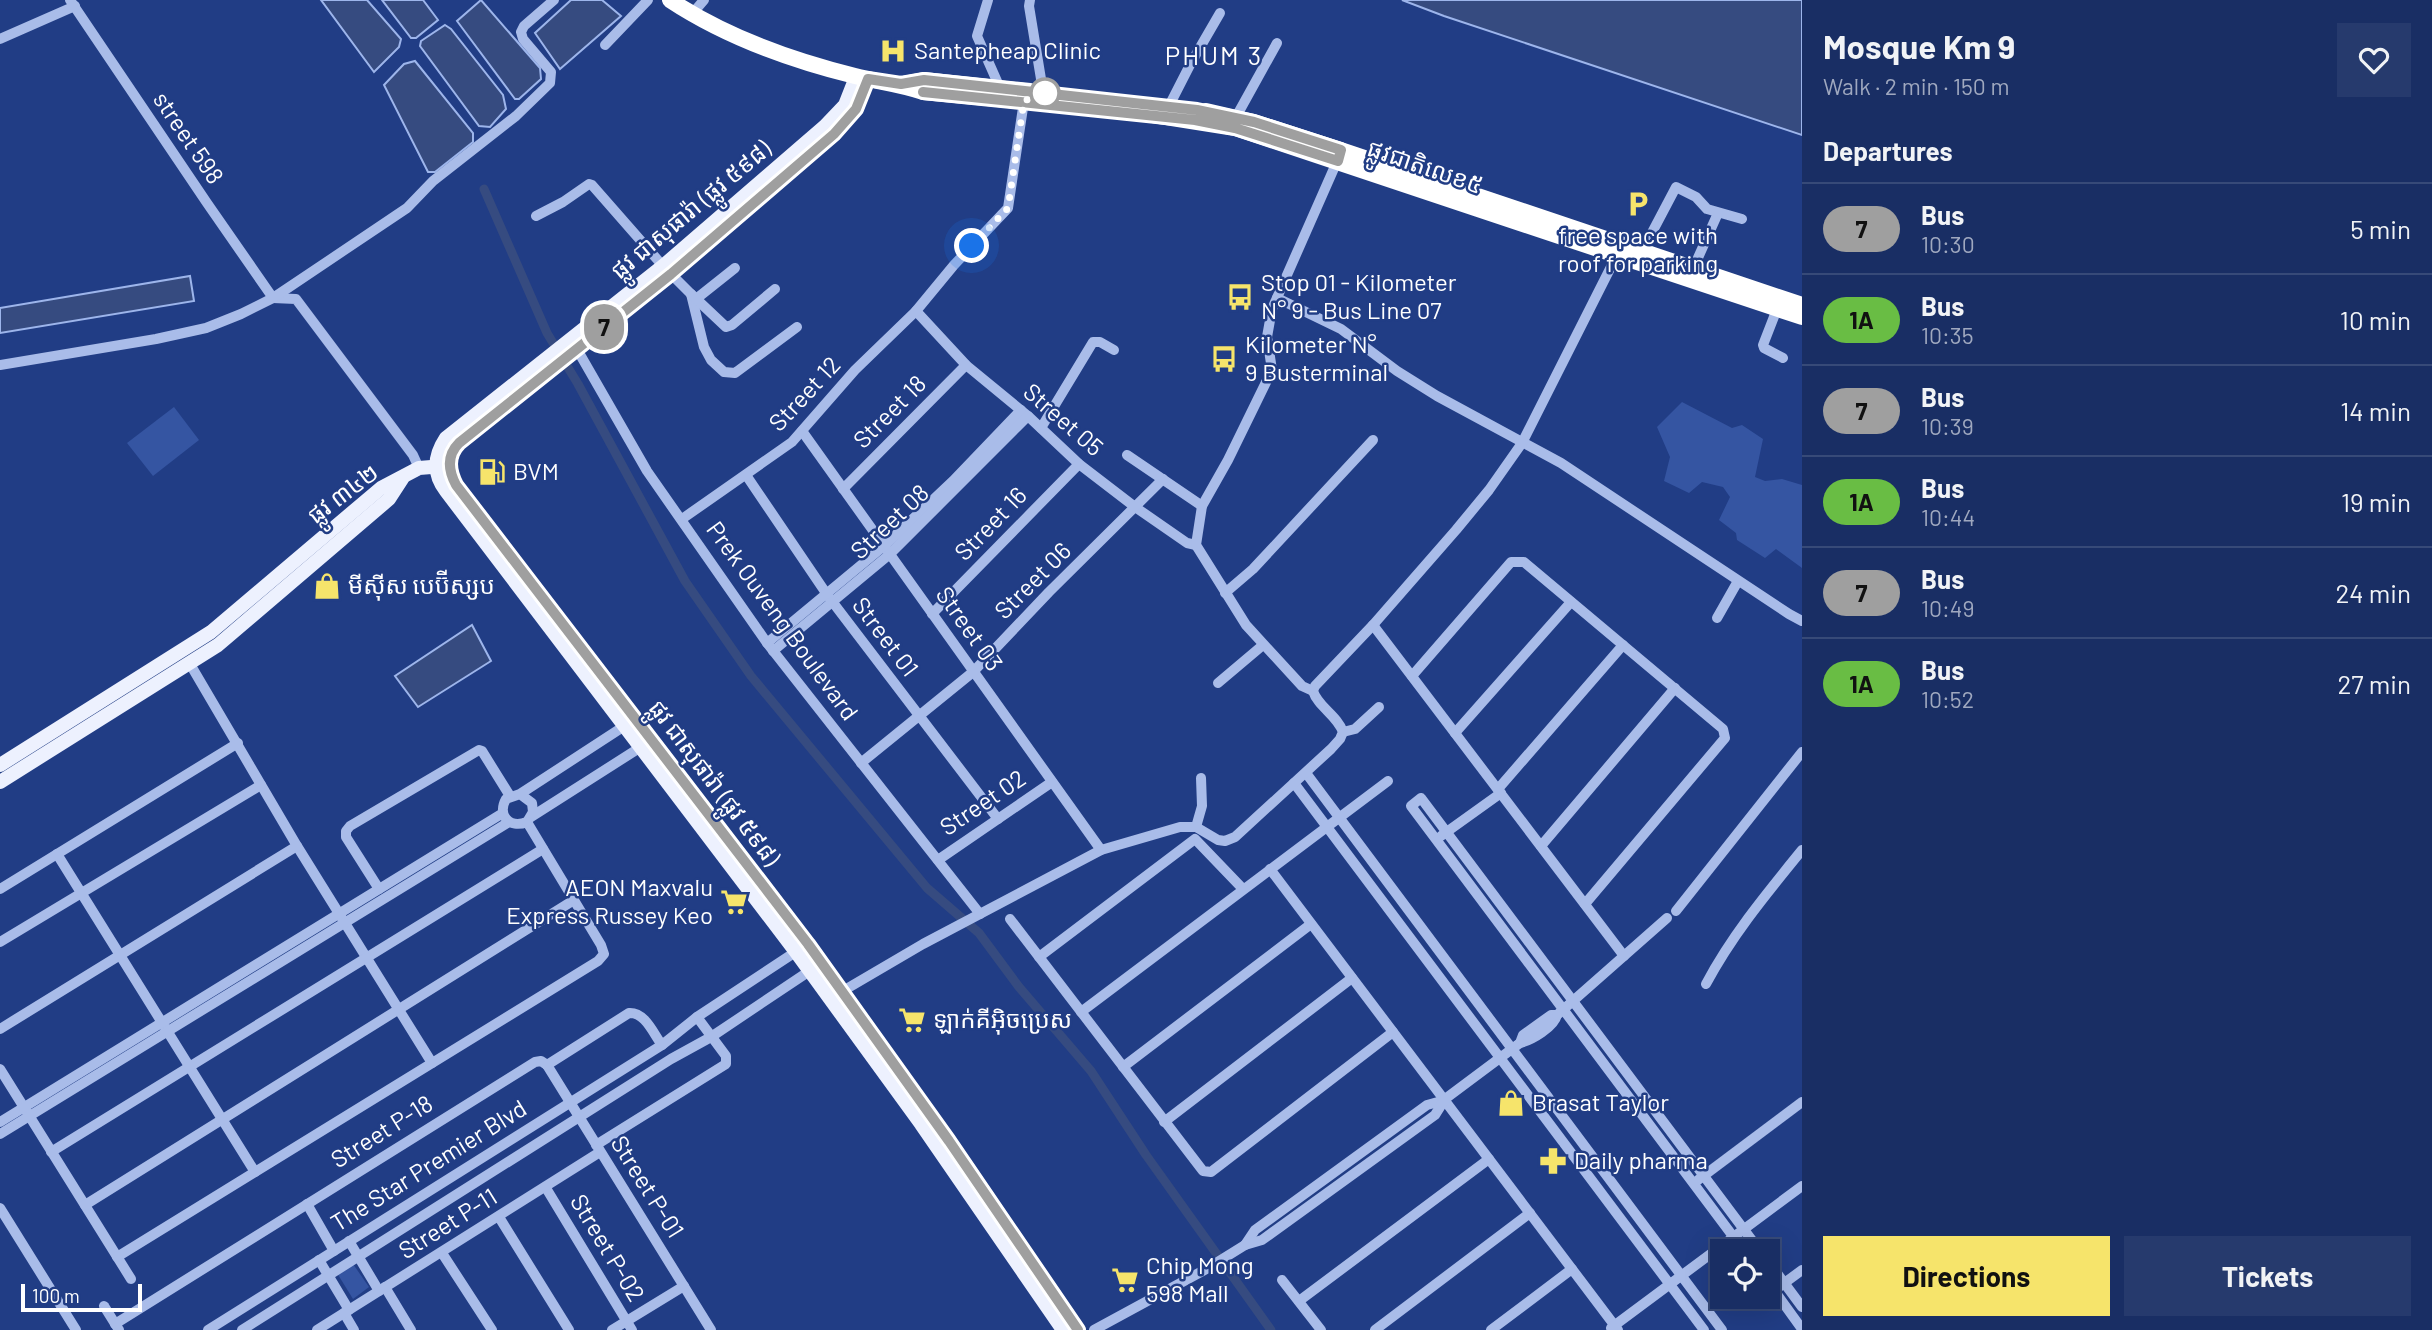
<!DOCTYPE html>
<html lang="en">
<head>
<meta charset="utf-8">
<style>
  :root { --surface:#192e64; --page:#263a6d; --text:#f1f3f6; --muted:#9fa8bf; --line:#374a78; --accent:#f6e46b }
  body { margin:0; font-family:Barlow,"Noto Sans Khmer",sans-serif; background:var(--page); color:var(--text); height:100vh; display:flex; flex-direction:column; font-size:26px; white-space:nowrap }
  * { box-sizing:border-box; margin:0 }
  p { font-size:23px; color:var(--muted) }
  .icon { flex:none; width:38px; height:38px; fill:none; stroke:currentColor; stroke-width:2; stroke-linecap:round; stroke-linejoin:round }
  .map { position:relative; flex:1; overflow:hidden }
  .drawer { display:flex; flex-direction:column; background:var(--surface); width:630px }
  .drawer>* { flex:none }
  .badge { padding:0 14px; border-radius:23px; font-size:24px; line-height:46px }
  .controls { position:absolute; left:1710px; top:1239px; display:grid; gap:14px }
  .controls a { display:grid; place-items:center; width:70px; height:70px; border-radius:0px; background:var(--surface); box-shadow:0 7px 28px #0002,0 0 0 2px var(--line); font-size:35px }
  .scale { position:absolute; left:21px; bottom:18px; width:121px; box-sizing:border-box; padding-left:7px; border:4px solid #fff; border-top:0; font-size:19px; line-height:24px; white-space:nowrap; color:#fff; -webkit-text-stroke:5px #213d85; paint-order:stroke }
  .you { position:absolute; width:35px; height:35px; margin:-18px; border:5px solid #fff; border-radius:50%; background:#1a73e8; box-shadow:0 0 0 10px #1a73e833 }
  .map>.badge { position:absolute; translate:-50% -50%; box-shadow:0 0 0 4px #fff }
  h2 { padding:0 21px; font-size:26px; line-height:63px }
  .round { display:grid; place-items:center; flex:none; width:74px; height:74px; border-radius:0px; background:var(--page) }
  .overview { display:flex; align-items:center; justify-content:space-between; height:119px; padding:0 21px }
  h1 { font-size:33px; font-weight:700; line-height:52px }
  .action { display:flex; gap:14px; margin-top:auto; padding:14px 21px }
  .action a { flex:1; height:80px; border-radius:0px; background:var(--accent); color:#111; font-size:28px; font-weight:700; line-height:80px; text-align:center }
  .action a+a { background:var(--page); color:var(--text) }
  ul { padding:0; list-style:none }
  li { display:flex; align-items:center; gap:21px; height:91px; padding:0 21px; border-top:2px solid var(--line) }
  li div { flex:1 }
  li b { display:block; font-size:26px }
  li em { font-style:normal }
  li .badge { min-width:77px; font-weight:700; text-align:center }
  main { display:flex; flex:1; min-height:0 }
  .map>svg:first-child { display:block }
  .green { fill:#3555a2 }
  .water { fill:#364b80; stroke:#9db5eb; stroke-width:2 }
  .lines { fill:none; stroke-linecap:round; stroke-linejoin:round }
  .canal { stroke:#364b80; stroke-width:9 }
  .minor { stroke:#a9bce9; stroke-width:10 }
  .major { stroke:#edf1fe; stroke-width:14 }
  .highway { stroke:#fff; stroke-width:16 }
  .line-casing { stroke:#fff; stroke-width:16 }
  .line { stroke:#9f9f9f; stroke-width:10 }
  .walk { stroke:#fff; stroke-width:7; stroke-dasharray:0 12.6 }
  .stop-dot { fill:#fff; stroke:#9f9f9f; stroke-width:3.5 }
  .labels { text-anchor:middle; stroke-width:5; stroke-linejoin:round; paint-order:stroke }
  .poi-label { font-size:24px; fill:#fff; stroke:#213d85; text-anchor:start }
  .street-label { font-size:24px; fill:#fff; stroke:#213d85 }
  .neighbourhood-label { font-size:26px; letter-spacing:2px; fill:#fff; stroke:#213d85 }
</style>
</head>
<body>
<main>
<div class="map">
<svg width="1802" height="1330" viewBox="0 0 1802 1330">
  <rect width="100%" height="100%" fill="#213d85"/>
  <g class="green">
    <polygon points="1682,402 1732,428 1742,425 1763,439 1755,477 1765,481 1782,479 1802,485 1802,568 1776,549 1765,558 1737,540 1736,533 1719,520 1730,497 1723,487 1702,482 1689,493 1664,481 1670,457 1657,427"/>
    <polygon points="174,407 199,440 153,476 127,443"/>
    <polygon points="353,1264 369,1287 353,1299 337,1273"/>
  </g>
  <g class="water">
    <polygon points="321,0 367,0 401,39 399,47 374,72"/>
    <polygon points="382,0 423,0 438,20 416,38 411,38"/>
    <polygon points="481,0 540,68 541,79 519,99 515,99 457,21"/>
    <polygon points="571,0 602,0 621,16 560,69 535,33"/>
    <polygon points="1402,0 1802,0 1802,135 1444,16"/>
    <polygon points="445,25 451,29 503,95 506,109 490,127 479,126 420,46 421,41"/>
    <polygon points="415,61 473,133 473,142 435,172 428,172 384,85 404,64"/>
    <polygon points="190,276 194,301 0,333 0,308"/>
    <polygon points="472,625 491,661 418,707 395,676"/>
  </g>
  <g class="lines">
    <polyline class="canal" points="484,189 547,333 578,384 685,581 751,676 927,888 979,933 1019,987 1091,1071 1146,1155 1271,1330"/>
    <g class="minor">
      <polyline points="70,0 207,203 273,298 296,299 413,455 419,468"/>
      <polyline points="988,0 977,36 1000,88"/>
      <polyline points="1030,0 1029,6 1041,79 1040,92"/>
      <polyline points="692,14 704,0"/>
      <polyline points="0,39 75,6"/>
      <polyline points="605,45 648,0"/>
      <polyline points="1169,106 1191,63 1220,13"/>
      <polyline points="1236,117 1277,43"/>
      <polyline points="536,216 563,202 589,184 592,185 663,266"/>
      <polyline points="1645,253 1647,242 1676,187 1696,197 1707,209 1742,219"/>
      <polyline points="1693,269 1718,213"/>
      <polyline points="671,274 691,294 704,347 711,360 724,372 735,373 797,327"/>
      <polyline points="691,294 726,327 732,325 775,289"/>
      <polyline points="1277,298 1341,329 1397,371 1437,396 1561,463 1789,614 1802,621"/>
      <polyline points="696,299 735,268"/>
      <polyline points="1777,309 1763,345 1764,348 1783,358"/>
      <polyline points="916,311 966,365 1028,416 1079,464 1135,507 1187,543 1196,545"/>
      <polyline points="574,344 647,471 767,643 980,914"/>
      <polyline points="0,365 156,339 206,328 241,314 273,298 407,208 433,181 516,116 550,83 551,72 523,39 521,32 524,26 554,0"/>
      <polyline points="1041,428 1093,342 1100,342 1114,350"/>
      <polyline points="802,431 1101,850"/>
      <polyline points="1127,455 1202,506"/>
      <polyline points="746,475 828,596 998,819"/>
      <polyline points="843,489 966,365"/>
      <polyline points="682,519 792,442 855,370 916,311 954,265 1008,208 1024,101"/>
      <polyline points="1225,593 1253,569 1373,440"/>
      <polyline points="932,614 1079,464"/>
      <polyline points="1717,618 1738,581"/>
      <polyline points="1373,625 1624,956"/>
      <polyline points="767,643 884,546 953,481 1021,410"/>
      <polyline points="773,651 890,554 1028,416"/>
      <polyline points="190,664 297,846 432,1063"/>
      <polyline points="1412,676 1511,562 1524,562 1723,729 1725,738 1585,904"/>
      <polyline points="1218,683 1263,645"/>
      <polyline points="1313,691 1302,686 1246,625 1196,545 1202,506 1228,460 1272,370 1267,337 1272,309 1339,157"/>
      <polyline points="1343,732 1355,729 1379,707"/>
      <polyline points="1455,733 1571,602"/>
      <polyline points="861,763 973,672 1049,592 1163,479"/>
      <polyline points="1306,773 1722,1330"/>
      <polyline points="1294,783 1704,1330"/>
      <polyline points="1498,789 1623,645"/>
      <path d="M520 794 532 803 533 812 527 822C509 829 497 815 506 799L520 794 629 723"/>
      <polyline points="531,817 644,745"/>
      <polyline points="1196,827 1202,806 1201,778"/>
      <polyline points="1441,836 1501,793"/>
      <polyline points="1541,846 1675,688"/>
      <polyline points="57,854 255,1172"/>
      <polyline points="938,860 1052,782"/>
      <polyline points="1270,869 1618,1330"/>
      <polyline points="0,889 238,743"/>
      <polyline points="379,889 346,837 346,831 350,826 479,750 482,751 510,796"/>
      <polyline points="1676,911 1802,752"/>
      <polyline points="1010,919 1203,1171 1211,1172 1393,1032"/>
      <polyline points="0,942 261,785"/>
      <polyline points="1039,957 1195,839 1243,889"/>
      <path d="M1706 984C1732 935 1767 893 1802 850"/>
      <path d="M836 995 923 944 1101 850 1180 827H1196L1218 840 1225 841 1235 837 1331 749 1340 739 1343 732C1337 715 1318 707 1313 691L1315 686 1373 625 1456 530 1489 490 1522 443 1619 251"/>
      <polyline points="1081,1012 1388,781"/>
      <path d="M1551 1015H1557C1554 1027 1532 1040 1520 1043L1523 1035Z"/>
      <polyline points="1557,1015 1667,918"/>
      <polyline points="0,1029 297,846"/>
      <polyline points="547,1065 711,1330"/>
      <path d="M547 1065 629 1013C645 1012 653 1033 662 1045"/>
      <polyline points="1123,1067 1311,924"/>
      <polyline points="0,1069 131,1279"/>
      <polyline points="0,1122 503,813"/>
      <polyline points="1164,1122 1352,978"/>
      <polyline points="0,1134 509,822"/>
      <polyline points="596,1145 726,1064 726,1056 697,1017"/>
      <polyline points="51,1152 543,849"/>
      <polyline points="1698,1180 1802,1102"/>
      <polyline points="546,1188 632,1330"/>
      <polyline points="307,1204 334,1251"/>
      <polyline points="85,1205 574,900"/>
      <polyline points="0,1208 76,1330"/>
      <polyline points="499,1217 569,1330"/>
      <polyline points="349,1241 379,1291"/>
      <polyline points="1245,1245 1255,1230 1427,1105 1445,1100"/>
      <polyline points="1744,1251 1411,806 1421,798 1760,1251"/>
      <polyline points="442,1253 492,1330"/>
      <polyline points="117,1257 598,961 604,954 601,945 527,822"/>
      <polyline points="319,1260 349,1310"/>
      <polyline points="1768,1261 1802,1307"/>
      <polyline points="1282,1280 1321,1330"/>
      <polyline points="1768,1282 1802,1329"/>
      <polyline points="385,1287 411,1330"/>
      <polyline points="1779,1287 1802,1270"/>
      <polyline points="1299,1301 1489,1159"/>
      <polyline points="104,1306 119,1330"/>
      <polyline points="344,1313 354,1330"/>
      <polyline points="115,1324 535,1062 541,1061 547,1065"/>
      <polyline points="1611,1328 1802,1186"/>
      <polyline points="208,1330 662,1045 697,1017 800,949"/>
      <polyline points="242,1330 671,1059 711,1037 814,968"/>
      <polyline points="317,1330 600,1152"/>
      <polyline points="612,1330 684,1286"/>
      <polyline points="1094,1330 1208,1268 1245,1245 1262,1240 1435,1115 1445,1099 1520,1043"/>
      <polyline points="1375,1330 1530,1213"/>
      <polyline points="1491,1330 1572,1269"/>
    </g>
    <g class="major">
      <path d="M856 77 845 105 825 126 663 266 446 438C434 456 433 474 446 491L796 952 921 1124 1063 1330"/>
      <path d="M868 79 856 109 834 134 671 274 459 442C447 455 448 470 456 485L808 944 965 1164 1078 1330"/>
      <polyline points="0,765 211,632 381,488 419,468 444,466"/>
      <polyline points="0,782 218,645 389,499 402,479"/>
    </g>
    <g class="highway">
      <path d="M670 0C726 37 790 60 855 76 878 82 900 84 923 92L1134 112 1235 128 1802 317"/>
      <polyline points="903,84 924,80 1030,91"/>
      <polyline points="1206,111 1254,122 1341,150 1802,305"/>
    </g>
  </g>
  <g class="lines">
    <defs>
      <path id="line" d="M923 92 1195 120 1235 128 1338 161 1341 150 1254 122 1197 110 924 80 901 84 868 79 856 109 834 134 671 274 459 443C447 455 448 470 456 485L808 944 949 1141 1078 1330"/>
    </defs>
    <use href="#line" class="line-casing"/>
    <use href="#line" class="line"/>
    <polyline class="walk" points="972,246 1008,208 1024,101 1045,93"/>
  </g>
  <defs>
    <symbol id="hospital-bare" viewBox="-9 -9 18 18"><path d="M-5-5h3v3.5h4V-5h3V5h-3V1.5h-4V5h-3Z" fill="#f6e46b" stroke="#213d85" stroke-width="2.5" paint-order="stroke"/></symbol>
    <symbol id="parking-bare" viewBox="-9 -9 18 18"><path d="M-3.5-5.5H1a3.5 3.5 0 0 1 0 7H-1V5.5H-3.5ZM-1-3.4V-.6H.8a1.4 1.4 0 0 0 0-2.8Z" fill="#f6e46b" stroke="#213d85" stroke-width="2.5" paint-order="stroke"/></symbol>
    <symbol id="bus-bare" viewBox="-9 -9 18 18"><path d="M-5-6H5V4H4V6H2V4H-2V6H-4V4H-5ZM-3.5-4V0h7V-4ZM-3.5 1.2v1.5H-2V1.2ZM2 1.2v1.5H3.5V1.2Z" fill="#f6e46b" stroke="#213d85" stroke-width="2.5" paint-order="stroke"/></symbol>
    <symbol id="fuel-bare" viewBox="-9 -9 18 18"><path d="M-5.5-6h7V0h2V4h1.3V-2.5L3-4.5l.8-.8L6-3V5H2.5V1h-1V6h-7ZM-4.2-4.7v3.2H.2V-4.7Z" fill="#f6e46b" stroke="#213d85" stroke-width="2.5" paint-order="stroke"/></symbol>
    <symbol id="shop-bare" viewBox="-9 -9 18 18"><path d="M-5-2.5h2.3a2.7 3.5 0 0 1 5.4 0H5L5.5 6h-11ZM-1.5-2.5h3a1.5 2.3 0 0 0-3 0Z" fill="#f6e46b" stroke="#213d85" stroke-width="2.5" paint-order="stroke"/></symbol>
    <symbol id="supermarket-bare" viewBox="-9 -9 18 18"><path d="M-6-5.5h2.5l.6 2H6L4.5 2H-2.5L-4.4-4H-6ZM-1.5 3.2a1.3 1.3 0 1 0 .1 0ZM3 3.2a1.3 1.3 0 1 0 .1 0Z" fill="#f6e46b" stroke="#213d85" stroke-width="2.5" paint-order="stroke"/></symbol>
    <symbol id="pharmacy-bare" viewBox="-9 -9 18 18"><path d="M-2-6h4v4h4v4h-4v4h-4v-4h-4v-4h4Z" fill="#f6e46b" stroke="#213d85" stroke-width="2.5" paint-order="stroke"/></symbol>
  </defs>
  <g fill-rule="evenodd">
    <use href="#hospital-bare" x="874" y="32" width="38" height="38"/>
    <use href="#parking-bare" x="1619" y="185" width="38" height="38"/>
    <use href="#bus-bare" x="1221" y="278" width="38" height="38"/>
    <use href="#bus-bare" x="1205" y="340" width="38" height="38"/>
    <use href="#fuel-bare" x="473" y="453" width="38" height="38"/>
    <use href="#shop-bare" x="308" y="567" width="38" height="38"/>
    <use href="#supermarket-bare" x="715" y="883" width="38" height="38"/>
    <use href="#supermarket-bare" x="893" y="1001" width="38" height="38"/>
    <use href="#shop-bare" x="1492" y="1084" width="38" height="38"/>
    <use href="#pharmacy-bare" x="1534" y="1142" width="38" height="38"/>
    <use href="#supermarket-bare" x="1106" y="1261" width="38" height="38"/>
  </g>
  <circle class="stop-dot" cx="1045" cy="93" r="14"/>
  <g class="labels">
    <g class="poi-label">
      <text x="914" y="59">Santepheap Clinic</text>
      <text x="1638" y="244" text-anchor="middle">free space with<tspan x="1638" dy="28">roof for parking</tspan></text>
      <text x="1261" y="291">Stop 01 - Kilometer<tspan x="1261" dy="28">N° 9 - Bus Line 07</tspan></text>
      <text x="1245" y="353">Kilometer N°<tspan x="1245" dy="28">9 Busterminal</tspan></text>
      <text x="513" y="480">BVM</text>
      <text x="348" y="594">មីសុីស បេប៊ីស្សប</text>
      <text x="713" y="896" text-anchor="end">AEON Maxvalu<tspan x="713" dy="28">Express Russey Keo</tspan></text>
      <text x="933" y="1028">ឡាក់គីអ៊ិចប្រេស</text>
      <text x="1532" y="1111">Brasat Taylor</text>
      <text x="1574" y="1169">Daily pharma</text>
      <text x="1146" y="1274">Chip Mong<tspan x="1146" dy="28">598 Mall</tspan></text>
    </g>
    <g class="street-label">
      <text transform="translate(188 138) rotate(56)" y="8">street 598</text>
      <text transform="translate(1425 167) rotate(19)" y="8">ផ្លូវជាតិលេខ៥</text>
      <text transform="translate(691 210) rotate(-40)" y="8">ផ្លូវ ជាសុផារ៉ា (ផ្លូវ ៥៩៨)</text>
      <text transform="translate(805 394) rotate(-47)" y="8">Street 12</text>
      <text transform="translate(890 412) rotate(-45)" y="8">Street 18</text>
      <text transform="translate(1063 420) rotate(41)" y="8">Street 05</text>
      <text transform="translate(343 494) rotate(-37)" y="8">ផ្លូវ ៣៤២</text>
      <text transform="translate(890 522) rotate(-43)" y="8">Street 08</text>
      <text transform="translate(991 524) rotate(-46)" y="8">Street 16</text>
      <text transform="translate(1033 581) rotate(-45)" y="8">Street 06</text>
      <text transform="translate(782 621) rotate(54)" y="8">Prek Ouveng Boulevard</text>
      <text transform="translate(969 629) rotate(55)" y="8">Street 03</text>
      <text transform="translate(885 637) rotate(53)" y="8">Street 01</text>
      <text transform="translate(714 783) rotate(53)" y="8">ផ្លូវ ជាសុផារ៉ា (ផ្លូវ ៥៩៨)</text>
      <text transform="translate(983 803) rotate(-34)" y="8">Street 02</text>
      <text transform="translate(382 1132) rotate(-32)" y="8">Street P-18</text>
      <text transform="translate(429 1166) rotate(-32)" y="8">The Star Premier Blvd</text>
      <text transform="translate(647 1187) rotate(58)" y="8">Street P-01</text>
      <text transform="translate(448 1224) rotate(-32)" y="8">Street P-11</text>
      <text transform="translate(607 1248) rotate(59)" y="8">Street P-02</text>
    </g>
    <g class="neighbourhood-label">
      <text x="1214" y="65">PHUM 3</text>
    </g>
  </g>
</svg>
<div class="controls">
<a><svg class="icon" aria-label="locate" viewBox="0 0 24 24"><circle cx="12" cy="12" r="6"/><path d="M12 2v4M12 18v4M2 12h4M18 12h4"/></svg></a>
</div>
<div class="scale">100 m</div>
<div class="you" style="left:972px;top:246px"></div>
<b class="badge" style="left:604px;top:327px;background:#9f9f9f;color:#111">7</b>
</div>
<section class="drawer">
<div class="overview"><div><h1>Mosque Km 9</h1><p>Walk · 2 min · 150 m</p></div><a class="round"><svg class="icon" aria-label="heart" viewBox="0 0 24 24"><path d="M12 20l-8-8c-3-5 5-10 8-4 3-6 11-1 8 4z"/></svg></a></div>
<h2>Departures</h2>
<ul>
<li><span class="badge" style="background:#9f9f9f;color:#111">7</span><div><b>Bus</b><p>10:30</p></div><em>5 min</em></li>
<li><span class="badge" style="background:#69bd44;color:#111">1A</span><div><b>Bus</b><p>10:35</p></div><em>10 min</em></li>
<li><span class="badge" style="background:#9f9f9f;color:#111">7</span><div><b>Bus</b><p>10:39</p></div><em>14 min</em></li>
<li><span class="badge" style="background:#69bd44;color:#111">1A</span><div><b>Bus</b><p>10:44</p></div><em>19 min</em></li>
<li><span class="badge" style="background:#9f9f9f;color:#111">7</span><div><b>Bus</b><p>10:49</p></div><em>24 min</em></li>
<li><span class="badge" style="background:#69bd44;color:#111">1A</span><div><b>Bus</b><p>10:52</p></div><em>27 min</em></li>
</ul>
<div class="action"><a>Directions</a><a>Tickets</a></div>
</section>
</main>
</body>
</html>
